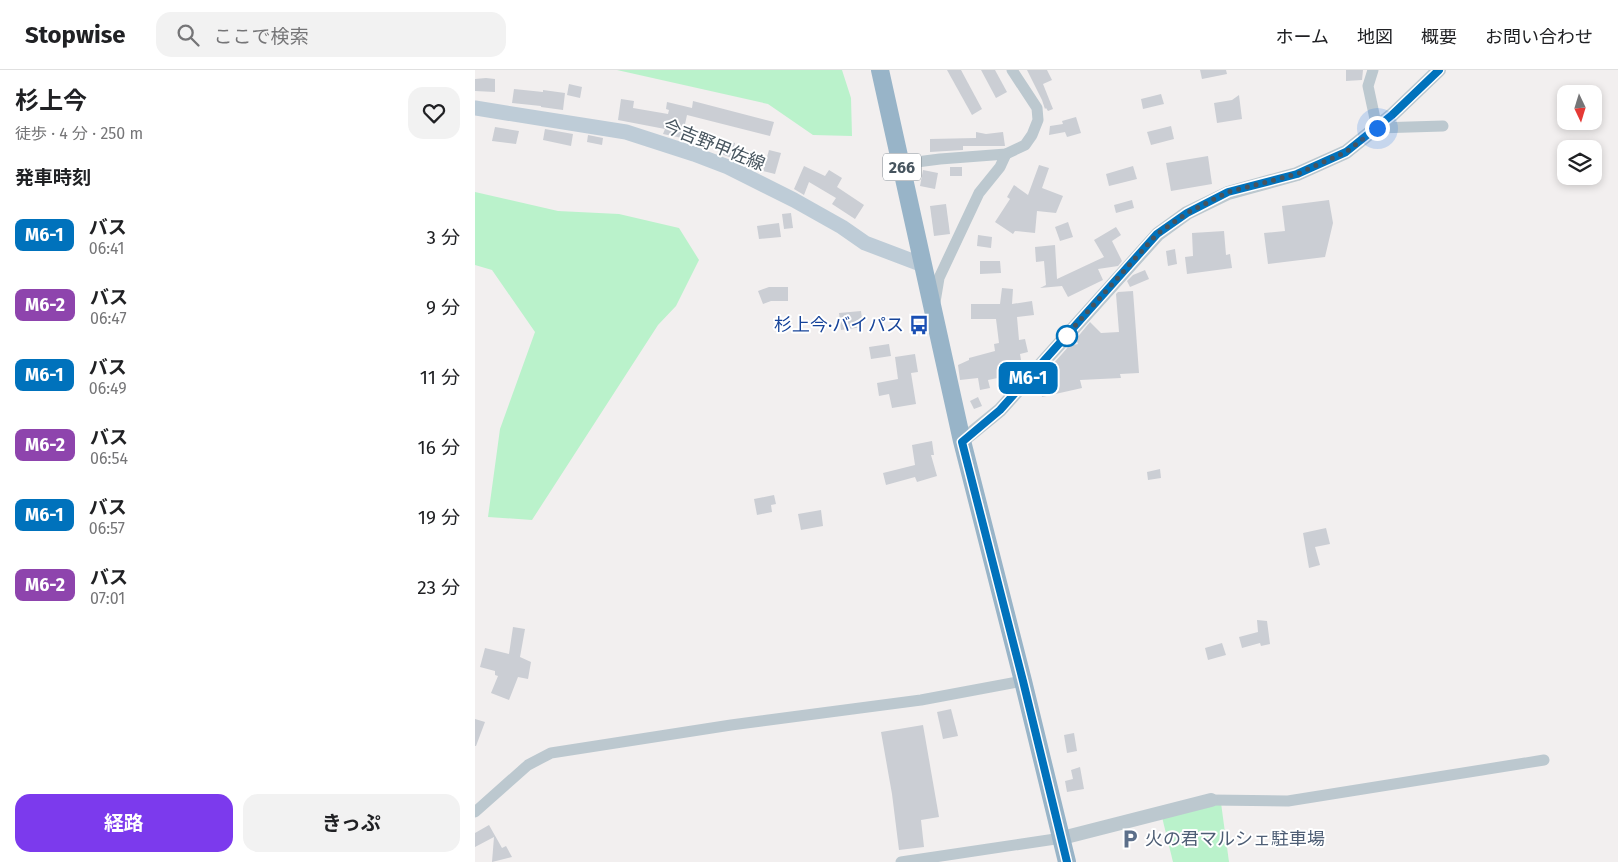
<!DOCTYPE html>
<html lang="ja">
<head>
<meta charset="utf-8">
<style>
  :root { --surface:#fff; --page:#f2f2f2; --text:#202124; --muted:#757577; --line:#e0e0e0; --accent:#7c3aed }
  body { margin:0; font-family:"Fira Sans","Noto Sans JP",sans-serif; background:var(--page); color:var(--text); height:100vh; display:flex; flex-direction:column; font-size:19px; white-space:nowrap }
  * { box-sizing:border-box; margin:0 }
  p { font-size:16px; color:var(--muted) }
  .icon { flex:none; width:28px; height:28px; fill:none; stroke:currentColor; stroke-width:2; stroke-linecap:round; stroke-linejoin:round }
  .map { position:relative; flex:1; overflow:hidden }
  .drawer { display:flex; flex-direction:column; background:var(--surface); width:475px }
  .drawer>* { flex:none }
  .badge { padding:0 10px; border-radius:8px; font-size:18px; line-height:32px }
  .needle { width:32px; rotate:176deg }
  .controls { position:absolute; left:1082px; top:15px; display:grid; gap:10px }
  .controls a { display:grid; place-items:center; width:45px; height:45px; border-radius:10px; background:var(--surface); box-shadow:0 2px 8px #0003; font-size:25px }
  .you { position:absolute; width:25px; height:25px; margin:-12px; border:4px solid #fff; border-radius:50%; background:#1a73e8; box-shadow:0 0 0 8px #1a73e833 }
  .map>.badge { position:absolute; translate:-50% -50%; box-shadow:0 0 0 2px #fff }
  h2 { padding:0 15px; font-size:19px; line-height:45px }
  .round { display:grid; place-items:center; flex:none; width:52px; height:52px; border-radius:15px; background:var(--page) }
  .summary { display:flex; align-items:center; justify-content:space-between; height:85px; padding:0 15px }
  h1 { font-size:24px; font-weight:700; line-height:38px }
  .cta { display:flex; gap:10px; margin-top:auto; padding:10px 15px }
  .cta a { flex:1; height:58px; border-radius:15px; background:var(--accent); color:#fff; font-size:20px; font-weight:700; line-height:58px; text-align:center }
  .cta a+a { background:var(--page); color:var(--text) }
  ul { padding:0; list-style:none }
  li { display:flex; align-items:center; gap:15px; height:70px; padding:0 15px }
  li div { flex:1 }
  li b { display:block; font-size:19px }
  li em { font-style:normal }
  li .badge { min-width:55px; font-weight:700; text-align:center }
  header { display:flex; align-items:center; gap:30px; box-sizing:border-box; height:70px; padding:0 25px; background:var(--surface); border-bottom:1px solid var(--line) }
  header strong { font-size:24px }
  nav { display:flex; gap:28px; margin-inline-start:auto; font-size:18px }
  .search { width:350px; height:45px; background:var(--page); display:flex; align-items:center; gap:12px; box-sizing:border-box; padding:0 18px; border-radius:15px; color:var(--muted); font-size:19px }
  main { display:flex; flex:1; min-height:0 }
  .map>svg:first-child { display:block }
  .green { fill:#baf2cb }
  .building { fill:#cbced4 }
  .lines { fill:none; stroke-linecap:round; stroke-linejoin:round }
  .minor { stroke:#bcc8cf; stroke-width:11 }
  .tertiary { stroke:#bcc8cf; stroke-width:14 }
  .secondary { stroke:#beccd7; stroke-width:15 }
  .trunk { stroke:#98b4c8; stroke-width:18 }
  .line-casing { stroke:#fff; stroke-width:11 }
  .line { stroke:#0072bc; stroke-width:8 }
  .walk { stroke:#46545e; stroke-width:5; stroke-dasharray:0 9 }
  .stop-dot { fill:#fff; stroke:#0072bc; stroke-width:2.5 }
  .labels { text-anchor:middle; stroke-width:4; stroke-linejoin:round; paint-order:stroke }
  .shield { fill:#fff; stroke:#7e878e; stroke-width:1 }
  .shield-label { font-size:16px; font-weight:bold; fill:#46545e }
  .street-label { font-size:18px; fill:#46545e; stroke:#fff }
  .transit-label { font-size:18px; fill:#164399; stroke:#fff; text-anchor:end }
  .service-label { font-size:18px; fill:#4e5e75; stroke:#fff; text-anchor:start }
</style>
</head>
<body>
<header>
<strong>Stopwise</strong>
<div class="search"><svg class="icon" aria-label="search" viewBox="0 0 24 24"><circle cx="10" cy="10" r="6"/><path d="M15 15l6 6"/></svg>ここで検索</div>
<nav><a>ホーム</a><a>地図</a><a>概要</a><a>お問い合わせ</a></nav>
</header>
<main>
<section class="drawer">
<div class="summary"><div><h1>杉上今</h1><p>徒歩 · 4 分 · 250 m</p></div><a class="round"><svg class="icon" aria-label="heart" viewBox="0 0 24 24"><path d="M12 20l-8-8c-3-5 5-10 8-4 3-6 11-1 8 4z"/></svg></a></div>
<h2>発車時刻</h2>
<ul>
<li><span class="badge" style="background:#0072bc;color:#fff">M6-1</span><div><b>バス</b><p>06:41</p></div><em>3 分</em></li>
<li><span class="badge" style="background:#8e44ad;color:#fff">M6-2</span><div><b>バス</b><p>06:47</p></div><em>9 分</em></li>
<li><span class="badge" style="background:#0072bc;color:#fff">M6-1</span><div><b>バス</b><p>06:49</p></div><em>11 分</em></li>
<li><span class="badge" style="background:#8e44ad;color:#fff">M6-2</span><div><b>バス</b><p>06:54</p></div><em>16 分</em></li>
<li><span class="badge" style="background:#0072bc;color:#fff">M6-1</span><div><b>バス</b><p>06:57</p></div><em>19 分</em></li>
<li><span class="badge" style="background:#8e44ad;color:#fff">M6-2</span><div><b>バス</b><p>07:01</p></div><em>23 分</em></li>
</ul>
<div class="cta"><a>経路</a><a>きっぷ</a></div>
</section>
<div class="map">
<svg width="1143" height="792" viewBox="0 0 1143 792">
  <rect width="100%" height="100%" fill="#f2efef"/>
  <g class="green">
    <polygon points="142,0 367,0 376,28 377,66 338,65 293,34"/>
    <polygon points="0,122 83,141 144,144 204,158 224,190 201,236 183,255 57,450 13,447 25,359 60,262 17,200 0,195"/>
    <polygon points="746,733 754,792 698,792 687,747"/>
  </g>
  <g class="building">
    <polygon points="472,0 486,0 507,39 497,45"/>
    <polygon points="506,0 520,0 532,22 521,28"/>
    <polygon points="552,0 572,0 577,10 568,14 578,39 573,41 571,38 570,39 567,30"/>
    <polygon points="725,0 751,0 752,4 727,9"/>
    <polygon points="871,0 888,0 887,10 871,11"/>
    <polygon points="11,8 20,9 20,22 0,21 0,9"/>
    <polygon points="94,14 107,17 105,28 92,25"/>
    <polygon points="39,19 68,22 68,20 90,23 88,40 66,37 66,36 37,33"/>
    <polygon points="686,24 689,34 668,39 666,29"/>
    <polygon points="764,25 767,49 742,53 739,33 757,30"/>
    <polygon points="146,29 159,31 158,38 193,44 194,40 191,39 192,32 217,38 218,31 299,52 295,66 212,45 207,68 188,64 190,59 143,50"/>
    <polygon points="601,47 606,63 592,67 590,62 574,65 575,56 588,54 587,51"/>
    <polygon points="696,56 699,69 676,75 672,62"/>
    <polygon points="20,57 44,61 41,74 17,71"/>
    <polygon points="70,59 98,64 96,76 68,70"/>
    <polygon points="501,62 511,64 528,62 530,76 488,76 488,80 455,82 455,69 501,68"/>
    <polygon points="113,65 128,68 127,75 112,72"/>
    <polygon points="246,69 260,73 257,88 243,83"/>
    <polygon points="294,80 306,83 300,104 288,101"/>
    <polygon points="733,86 737,114 696,121 691,93"/>
    <polygon points="564,95 574,98 567,118 588,126 581,143 562,141 560,163 540,161 538,164 520,152 535,129 532,127 539,115 553,125"/>
    <polygon points="329,96 350,106 354,100 367,108 362,117 389,135 380,149 357,134 361,128 334,112 329,125 319,119"/>
    <polygon points="658,96 662,109 634,116 631,104"/>
    <rect x="475" y="97" width="12" height="9"/>
    <polygon points="448,100 463,103 460,119 445,116"/>
    <polygon points="657,130 659,138 641,143 639,135"/>
    <polygon points="854,130 858,153 850,187 793,194 789,163 810,161 807,136"/>
    <polygon points="471,134 475,164 459,166 455,136"/>
    <polygon points="316,143 318,158 309,159 307,144"/>
    <polygon points="593,152 598,167 585,171 580,157"/>
    <polygon points="304,153 306,167 284,169 282,156"/>
    <polygon points="641,157 646,165 637,171 647,191 643,196 623,199 628,210 593,227 587,216 565,218 571,215 569,191 561,192 560,177 580,175 582,209 629,187 619,170"/>
    <polygon points="749,161 751,185 755,184 757,198 712,204 710,187 718,186 717,163"/>
    <polygon points="503,165 517,167 516,178 502,176"/>
    <polygon points="700,179 702,194 693,196 691,181"/>
    <polygon points="505,191 525,191 526,203 505,204"/>
    <polygon points="670,200 674,209 655,217 652,211 658,205"/>
    <polygon points="294,217 313,217 313,231 296,231 288,234 283,221"/>
    <polygon points="527,218 538,219 537,234 557,231 559,245 542,247 544,270 550,269 553,282 545,284 548,301 546,303 513,310 515,318 505,320 503,308 485,310 483,295 494,290 494,288 520,281 519,274 524,273 521,249 496,249 496,234 525,234"/>
    <polygon points="658,221 664,303 645,304 646,308 605,310 607,318 567,327 565,315 583,311 579,293 594,276 603,274 601,269 615,252 626,263 644,262 641,224 643,222"/>
    <polygon points="386,241 388,257 366,260 364,243"/>
    <polygon points="414,274 416,286 396,289 394,277"/>
    <polygon points="440,284 443,302 436,303 441,334 417,338 414,324 404,326 402,313 423,309 420,287"/>
    <polygon points="503,327 507,336 499,339 495,331"/>
    <polygon points="457,371 459,385 456,385 462,406 442,412 440,407 411,415 408,403 440,395 437,375"/>
    <polygon points="685,399 686,408 673,410 672,402"/>
    <polygon points="299,425 301,434 296,435 297,442 282,445 279,429"/>
    <polygon points="346,440 348,456 326,460 323,444"/>
    <polygon points="851,458 855,474 840,477 845,495 834,498 828,463"/>
    <polygon points="782,550 792,551 795,574 786,576 785,573 767,578 764,567 783,562"/>
    <polygon points="38,557 50,559 45,587 56,592 53,609 43,607 34,630 16,623 23,606 20,605 20,601 5,597 10,578 34,584"/>
    <polygon points="747,573 751,585 733,590 730,578"/>
    <polygon points="476,639 483,666 468,669 462,642"/>
    <polygon points="0,649 10,652 1,676 0,676"/>
    <polygon points="448,655 464,747 446,750 449,777 424,780 417,724 406,662"/>
    <polygon points="599,663 602,681 592,683 589,665"/>
    <polygon points="605,697 609,719 592,722 590,711 598,709 596,700"/>
    <polygon points="14,755 27,778 31,776 37,787 17,792 19,767 0,777 0,763"/>
  </g>
  <g class="lines">
    <g class="minor">
      <polyline points="898,0 893,16 902,58 968,56"/>
      <polyline points="426,94 465,89 531,84 550,75 557,65 563,50 562,38 537,0"/>
      <polyline points="460,232 464,208 504,123 525,97 531,84"/>
      <polyline points="736,730 813,731 1069,690"/>
      <polyline points="0,742 53,695 76,683 256,655 446,630 548,611"/>
      <polyline points="426,792 587,768"/>
    </g>
    <g class="tertiary">
      <polyline points="487,371 525,340 683,164 712,143 753,123 822,104 871,82 917,45 964,0"/>
      <polyline points="587,768 736,730"/>
    </g>
    <polyline class="secondary" points="0,38 151,62 219,84 253,97 319,130 367,157 390,173 448,195"/>
    <polyline class="trunk" points="405,0 487,371 548,611 592,792"/>
  </g>
  <g class="lines">
    <defs>
      <polyline id="line" points="592,792 548,611 487,372 525,340 682,164 712,143 753,122 822,104 871,82 917,45 964,0"/>
    </defs>
    <use href="#line" class="line-casing"/>
    <use href="#line" class="line"/>
    <polyline class="walk" points="592,266 590,267 682,164 712,143 753,122 822,104 871,82 902,58"/>
  </g>
  <defs>
    <symbol id="bus-bare" viewBox="-9 -9 18 18"><path d="M-5-6H5V4H4V6H2V4H-2V6H-4V4H-5ZM-3.5-4V0h7V-4ZM-3.5 1.2v1.5H-2V1.2ZM2 1.2v1.5H3.5V1.2Z" fill="#1a4fb4" stroke="#fff" stroke-width="2.5" paint-order="stroke"/></symbol>
    <symbol id="parking-bare" viewBox="-9 -9 18 18"><path d="M-3.5-5.5H1a3.5 3.5 0 0 1 0 7H-1V5.5H-3.5ZM-1-3.4V-.6H.8a1.4 1.4 0 0 0 0-2.8Z" fill="#5c6f8a" stroke="#fff" stroke-width="2.5" paint-order="stroke"/></symbol>
  </defs>
  <g fill-rule="evenodd">
    <use href="#bus-bare" x="430" y="241" width="28" height="28"/>
    <use href="#parking-bare" x="641" y="755" width="28" height="28"/>
  </g>
  <circle class="stop-dot" cx="592" cy="266" r="10"/>
  <g class="labels">
    <rect class="shield" x="408" y="83.5" width="38" height="27" rx="4"/>
    <g class="shield-label">
      <text x="427" y="103">266</text>
    </g>
    <g class="street-label">
      <text transform="translate(239 75) rotate(22)" y="6">今吉野甲佐線</text>
    </g>
    <g class="transit-label">
      <text x="429" y="261">杉上今·バイパス</text>
    </g>
    <g class="service-label">
      <text x="670" y="775">火の君マルシェ駐車場</text>
    </g>
  </g>
</svg>
<div class="controls">
<a><svg class="needle" viewBox="-14 -14 28 28"><path d="M0-13l5 13h-10z" fill="#e53935"/><path d="M0 13l5-13h-10z" fill="#757577"/></svg></a>
<a><svg class="icon" aria-label="layers" viewBox="0 0 24 24"><path d="M12 4l9 5-9 5-9-5zM3 14l9 5 9-5"/></svg></a>
</div>
<div class="you" style="left:902px;top:58px"></div>
<b class="badge" style="left:553px;top:308px;background:#0072bc;color:#fff">M6-1</b>
</div>
</main>
</body>
</html>
